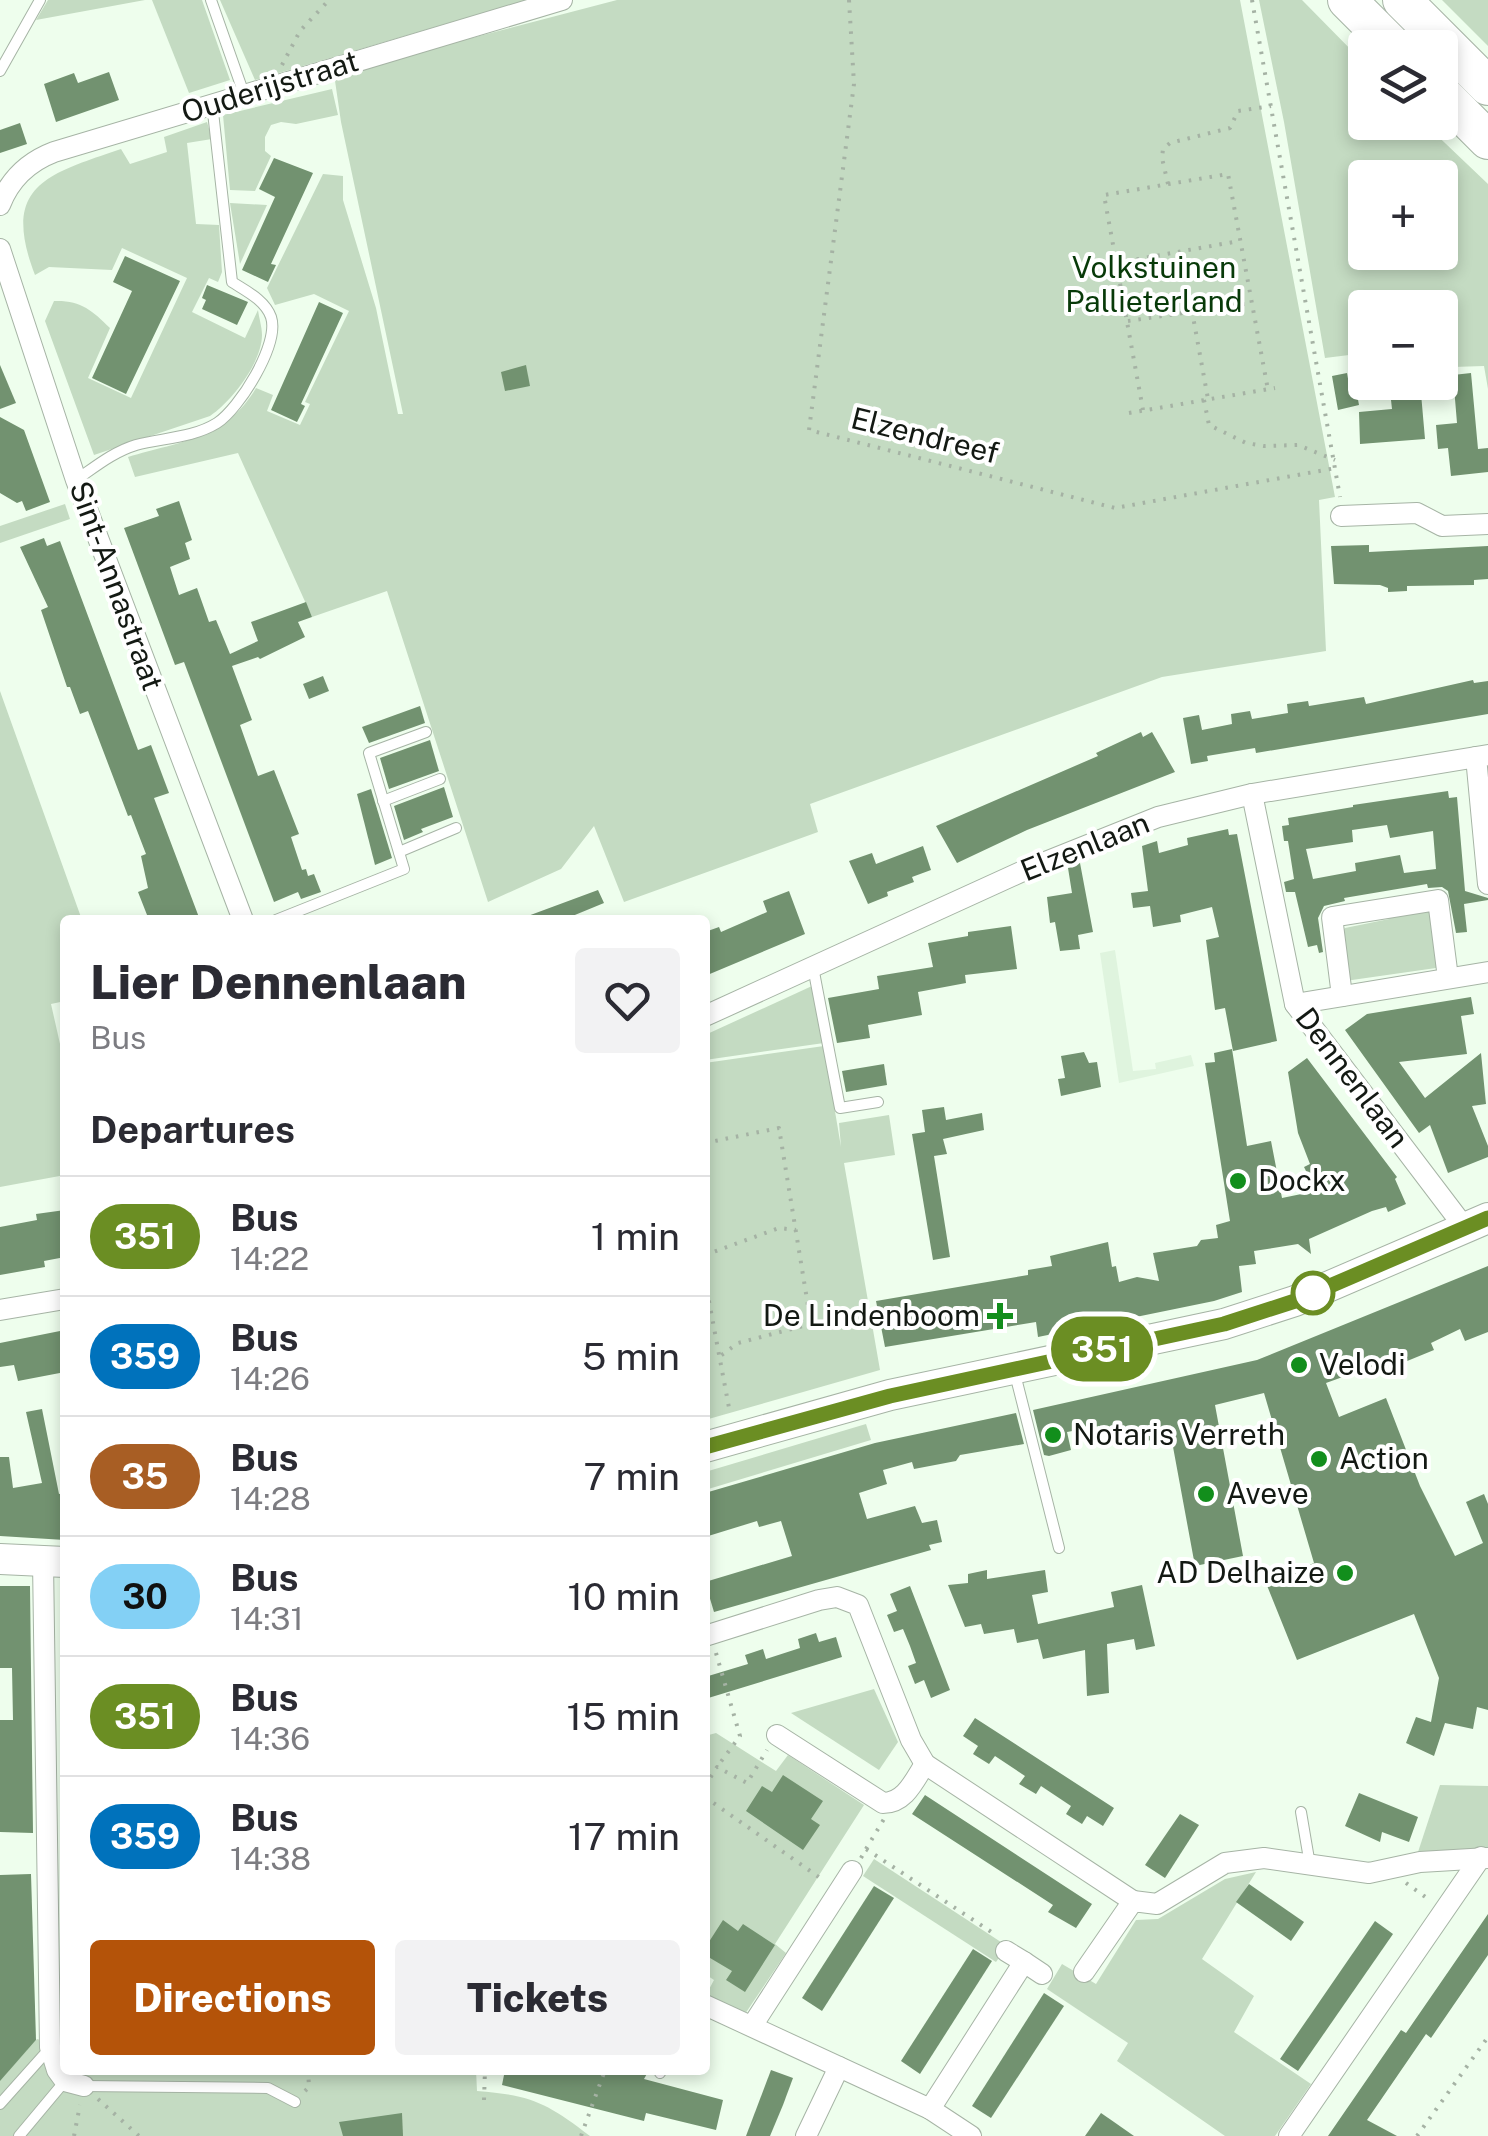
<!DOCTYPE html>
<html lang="en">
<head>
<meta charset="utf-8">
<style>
  :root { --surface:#fff; --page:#f2f2f3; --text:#2b2b33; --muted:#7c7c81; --line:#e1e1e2; --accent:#b45309 }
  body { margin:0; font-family:"Public Sans",sans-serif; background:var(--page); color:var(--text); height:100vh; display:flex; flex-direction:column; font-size:38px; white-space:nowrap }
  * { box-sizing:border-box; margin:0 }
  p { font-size:32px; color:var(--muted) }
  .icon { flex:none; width:55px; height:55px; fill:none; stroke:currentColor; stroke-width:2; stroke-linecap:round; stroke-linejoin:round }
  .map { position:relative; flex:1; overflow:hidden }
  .drawer { position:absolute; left:60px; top:915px; width:650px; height:1160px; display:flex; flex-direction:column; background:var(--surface); border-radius:10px; box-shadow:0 5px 15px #0003 }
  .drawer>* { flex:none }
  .badge { padding:0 20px; border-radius:32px; font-size:35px; line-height:65px }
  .fabs { position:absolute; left:1348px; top:30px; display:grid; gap:20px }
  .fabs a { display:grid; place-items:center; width:110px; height:110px; border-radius:10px; background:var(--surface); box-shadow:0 5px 15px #0003; font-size:50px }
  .map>.badge { position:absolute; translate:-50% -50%; box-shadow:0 0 0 5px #fff }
  h2 { padding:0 30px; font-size:38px; line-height:90px }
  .round { display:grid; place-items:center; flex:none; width:105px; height:105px; border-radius:10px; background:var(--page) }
  .summary { display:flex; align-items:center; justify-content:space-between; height:170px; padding:0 30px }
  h1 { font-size:48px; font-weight:800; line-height:75px }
  .cta { display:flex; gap:20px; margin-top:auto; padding:20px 30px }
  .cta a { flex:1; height:115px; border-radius:10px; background:var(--accent); color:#fff; font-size:40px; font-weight:800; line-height:115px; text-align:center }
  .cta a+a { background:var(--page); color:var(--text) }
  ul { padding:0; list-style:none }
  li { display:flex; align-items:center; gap:30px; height:120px; padding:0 30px; border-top:2px solid var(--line) }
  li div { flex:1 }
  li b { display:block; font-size:38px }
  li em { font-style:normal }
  li .badge { min-width:110px; font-weight:700; text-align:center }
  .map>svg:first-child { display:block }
  .built { fill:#dff4de }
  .green { fill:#c4dbc2; fill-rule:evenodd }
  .building { fill:#729270; fill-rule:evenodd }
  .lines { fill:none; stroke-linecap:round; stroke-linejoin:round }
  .lane-casing { stroke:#a6b4a5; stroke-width:12 }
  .street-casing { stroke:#a6b4a5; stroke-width:22 }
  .secondary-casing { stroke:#a6b4a5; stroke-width:32 }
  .highway-casing { stroke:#a6b4a5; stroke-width:40 }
  .path { stroke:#a5b2a4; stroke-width:4; stroke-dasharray:2.5 8; stroke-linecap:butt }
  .lane { stroke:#fff; stroke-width:10 }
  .street { stroke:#fff; stroke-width:20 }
  .secondary { stroke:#fff; stroke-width:30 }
  .highway { stroke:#fff; stroke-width:38 }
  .line-casing { stroke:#fff; stroke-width:22 }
  .line { stroke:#6b8e23; stroke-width:15 }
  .poi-dot { fill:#128e1c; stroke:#fff; stroke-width:4 }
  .stop-dot { fill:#fff; stroke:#6b8e23; stroke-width:5 }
  .labels { text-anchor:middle; stroke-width:8; stroke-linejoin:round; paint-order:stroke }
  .street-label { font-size:30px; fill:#131913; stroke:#fff }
  .park-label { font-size:30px; fill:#083a09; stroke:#fff }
  .poi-label { font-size:30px; fill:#131913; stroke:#fff; text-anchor:start }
</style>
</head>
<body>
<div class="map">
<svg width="1488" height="2136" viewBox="0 0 1488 2136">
  <rect width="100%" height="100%" fill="#eefeed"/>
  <polygon class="built" points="1115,950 1133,1071 1156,1069 1155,1063 1191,1055 1194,1066 1119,1083 1100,953"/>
  <g class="green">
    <polygon points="48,0 145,0 36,20"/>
    <polygon points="152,0 202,0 230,80 189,93"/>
    <polygon points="220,0 527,0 255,80"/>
    <path d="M617 0H1240L1335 497 1319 500 1326 651 1162 677 810 804 818 832 624 902 594 826 561 869 488 902 387 591 312 617 238 453 135 477 128 457C181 441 226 439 256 388L273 395 267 411 300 425 310 404 305 402 349 311 314 294 275 305 267 288 323 174 343 176V200L376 308 398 414H403L341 122 334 74Z"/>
    <path d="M1259 0H1302L1365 64V122L1424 123 1488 184V389L1484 366 1453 367 1451 344H1440V308H1365V353L1325 358 1284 122ZM1365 178H1440V252H1365Z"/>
    <polygon points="1442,0 1488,0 1488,46"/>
    <polygon points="332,89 338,115 296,124 281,122 271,125 265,137 265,151 271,156 255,191 230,190 223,115"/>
    <path d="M207 122 212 139 187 143 196 224 219 225 222 272 218 282 209 278 192 312 245 338 258 310C259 318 262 327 262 335 262 362 232 401 210 416L94 455 45 321 54 301C80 300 92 310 110 328L88 378 131 398 187 278 122 248 112 270 49 267 35 275C0 185 48 174 121 149L130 164 167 152 164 137Z"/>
    <polygon points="230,203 267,205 240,264"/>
    <polygon points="65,504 70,519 0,543 0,526"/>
    <polygon points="0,691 82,920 65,920 65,1001 51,1004 65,1066 65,1175 0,1187"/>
    <polygon points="1435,903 1443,967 1345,981 1338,940 1345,928 1389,919 1388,909"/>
    <polygon points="812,986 824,1043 705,1060 705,1035"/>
    <polygon points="824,1046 841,1147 839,1123 889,1115 895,1155 844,1163 880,1370 705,1420 705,1063"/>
    <polygon points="866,1424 871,1440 705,1490 705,1472"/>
    <polygon points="874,1689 898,1742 879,1770 791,1713"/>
    <polygon points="716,1733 776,1771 788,1755 864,1805 775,1944 786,1953 745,2014 706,1995 714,1980 705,1974 705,1736"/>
    <polygon points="1440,1785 1488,1786 1488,1848 1418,1852"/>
    <polygon points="874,1859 1007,1946 996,1962 863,1876"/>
    <polygon points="1256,1872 1202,1959 1254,1996 1234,2032 1311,2084 1275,2136 1225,2136 1117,2061 1128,2043 1047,1989 1062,1964 1096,1984 1136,1920 1158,1919 1225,1879"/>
    <path d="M37 2039 65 2047V2070H476L477 2091C531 2095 547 2103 590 2136H0V2080Z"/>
  </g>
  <g class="building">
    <polygon points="109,72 119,100 56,122 44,84 74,73 78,83"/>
    <polygon points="20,123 27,144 0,153 0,130"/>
    <polygon points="274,158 313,173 271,264 276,265 268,282 242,270 275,197 259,189"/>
    <polygon points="125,256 180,281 126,394 92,378 132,291 113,282"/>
    <polygon points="207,285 248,302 237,325 202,309 206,300 202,298"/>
    <polygon points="319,302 343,313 301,404 305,406 297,422 271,410"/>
    <polygon points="0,365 16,403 0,409"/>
    <polygon points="526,365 530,386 505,391 501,372"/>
    <polygon points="1347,373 1350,390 1356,389 1359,405 1338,410 1332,376"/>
    <polygon points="1471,373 1478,449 1488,448 1488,472 1451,476 1448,448 1438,449 1436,425 1457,423 1453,375"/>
    <polygon points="1389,382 1420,382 1425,439 1360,444 1359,412 1392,409"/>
    <polygon points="0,417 24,430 50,502 26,511 22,501 17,503 0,493"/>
    <polygon points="179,501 192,540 185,543 190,559 170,567 179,595 197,588 209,622 216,620 230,654 258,641 251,622 306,602 312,617 298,622 305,637 260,659 258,657 232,666 252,720 240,725 258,776 274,770 299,834 291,837 302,870 306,869 308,876 314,874 321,892 301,899 298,892 274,902 184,662 175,665 124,528 159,516 156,509"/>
    <polygon points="44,538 47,546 60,541 138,750 151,745 169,793 154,798 200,920 149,920 138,892 148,888 141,856 146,854 131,815 128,816 88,711 80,714 70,687 67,687 41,610 48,607 20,547"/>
    <polygon points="1369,545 1369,552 1488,546 1488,579 1474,580 1474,585 1407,586 1407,591 1388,592 1388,588 1380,585 1334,584 1331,546"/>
    <polygon points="323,676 329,691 309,699 303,684"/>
    <polygon points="1473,680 1474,683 1488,681 1488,714 1256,753 1255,748 1207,756 1208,761 1191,764 1183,718 1199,715 1202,730 1232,724 1231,714 1250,711 1252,719 1288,713 1287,704 1308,701 1309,706 1364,697 1366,704"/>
    <polygon points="420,706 425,723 369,743 362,727"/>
    <polygon points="1141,732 1143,737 1152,732 1175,772 1027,830 957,863 936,826 1098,756 1096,753"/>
    <polygon points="430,740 439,771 389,789 380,758"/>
    <polygon points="444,787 453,817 421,829 423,832 404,840 394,806"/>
    <polygon points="371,789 392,858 375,865 357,794"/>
    <path d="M1448 791 1449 798 1457 797 1465 891 1488 898V900L1464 904 1467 932 1456 933 1448 891 1442 887 1428 888 1427 884 1344 898 1345 901 1324 906 1318 918 1323 952 1319 953 1317 945 1308 947 1295 892H1286L1284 882 1294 879 1288 841H1284L1282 826 1289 825 1288 818 1353 807V805ZM1387 825 1390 838 1433 831 1436 869 1404 873 1400 855 1355 863 1356 871 1313 879 1306 849 1353 842 1352 830Z"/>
    <polygon points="1228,829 1229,835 1237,834 1277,1041 1233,1051 1225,1008 1215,1010 1206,940 1219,937 1212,907 1180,915 1181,922 1153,927 1150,906 1133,908 1131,893 1148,891 1142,846 1157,841 1159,853 1188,845 1187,838"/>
    <polygon points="923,846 931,870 912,877 914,882 887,892 888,896 868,904 849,861 872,853 876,864"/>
    <polygon points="1080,863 1093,932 1078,935 1080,949 1060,951 1055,922 1050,923 1047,897 1072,893 1068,868"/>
    <polygon points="598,890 604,903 570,917 571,920 517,920"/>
    <polygon points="789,891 805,934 705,976 705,932 719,927 721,932 767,912 763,901"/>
    <polygon points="1011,926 1017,969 965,975 966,983 918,992 922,1015 868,1025 870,1038 837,1043 828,998 879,989 877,976 933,967 928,943 968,936 968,932"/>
    <polygon points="1471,997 1474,1014 1461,1016 1467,1054 1399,1062 1425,1098 1481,1053 1486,1104 1472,1106 1488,1146 1488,1157 1448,1173 1430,1125 1419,1133 1345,1030 1367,1014"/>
    <polygon points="1232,1049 1247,1146 1271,1141 1282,1198 1316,1191 1304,1167 1310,1164 1298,1133 1288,1072 1307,1058 1397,1177 1395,1179 1406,1204 1388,1212 1386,1207 1372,1211 1309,1239 1311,1254 1298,1244 1254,1251 1256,1264 1239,1266 1242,1292 1214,1301 1038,1337 1036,1322 885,1347 876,1301 1028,1275 1028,1270 1052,1266 1050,1256 1108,1242 1112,1267 1116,1266 1119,1282 1137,1277 1159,1281 1153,1253 1197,1246 1201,1240 1218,1238 1216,1225 1230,1221 1205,1063 1215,1062 1214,1053"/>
    <polygon points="1084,1052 1089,1063 1097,1062 1101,1087 1061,1096 1058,1079 1065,1078 1061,1056"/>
    <polygon points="884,1064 887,1085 846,1092 842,1071"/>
    <polygon points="944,1107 946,1120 982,1113 984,1130 943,1139 947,1154 934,1156 950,1257 933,1260 912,1134 925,1132 922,1110"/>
    <polygon points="65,1210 65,1257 44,1261 45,1267 0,1275 0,1227 37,1220 36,1214"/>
    <polygon points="1488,1266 1488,1332 1465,1341 1460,1329 1431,1343 1434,1350 1395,1366 1389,1365 1387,1361 1326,1383 1339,1417 1386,1398 1420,1486 1455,1556 1483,1543 1466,1502 1484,1494 1488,1504 1488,1710 1477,1707 1473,1729 1445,1723 1434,1756 1406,1743 1416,1717 1431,1722 1439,1678 1414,1614 1297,1660 1266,1583 1314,1563 1264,1393 1215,1405 1243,1556 1195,1566 1171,1436 1137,1443 1134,1429 1101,1435 1099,1426 1067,1432 1071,1450 1049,1456 1044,1455 1033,1410 1257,1360"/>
    <polygon points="65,1330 65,1372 18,1381 14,1365 0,1367 0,1343"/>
    <polygon points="42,1409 59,1494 65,1493 65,1540 0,1536 0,1457 9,1457 13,1488 42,1483 26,1412"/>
    <polygon points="1016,1413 1024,1444 960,1455 956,1461 914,1469 912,1462 883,1470 887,1484 859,1493 867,1519 915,1506 922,1523 937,1520 942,1542 929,1545 931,1550 714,1612 705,1582 792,1556 781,1521 759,1527 757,1521 705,1537 705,1493 875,1443"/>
    <polygon points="987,1570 987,1579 1045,1570 1048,1592 1032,1595 1038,1624 1114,1607 1111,1592 1142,1585 1155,1646 1136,1650 1134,1639 1107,1644 1109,1693 1087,1696 1085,1650 1043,1659 1038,1639 1017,1643 1014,1629 984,1634 981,1624 965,1627 948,1585 968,1583 968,1574"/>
    <polygon points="0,1586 30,1586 33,1833 0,1832 0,1720 13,1720 12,1668 0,1668"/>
    <polygon points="910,1586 950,1690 931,1698 924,1680 915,1684 908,1666 916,1663 910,1646 903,1629 894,1632 887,1615 897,1611 890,1594"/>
    <polygon points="816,1633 819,1642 836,1637 842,1657 705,1699 705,1677 748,1664 745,1655 763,1649 766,1659 800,1648 798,1639"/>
    <polygon points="975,1718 1114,1808 1103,1826 1087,1816 1082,1824 1066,1814 1071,1806 1041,1786 1036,1794 1019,1784 1025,1776 995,1756 989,1764 973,1754 978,1746 963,1736"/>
    <polygon points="783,1775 823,1801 811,1819 820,1825 803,1850 746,1811 762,1786 772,1792"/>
    <polygon points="1359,1793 1418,1817 1409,1842 1382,1832 1380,1842 1345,1826"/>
    <polygon points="925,1795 1092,1904 1076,1928 1048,1912 1053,1905 912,1814"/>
    <polygon points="1180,1814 1199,1825 1165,1878 1145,1865"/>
    <polygon points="31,1874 36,2040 0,2081 0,1875"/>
    <polygon points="1249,1884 1304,1922 1291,1941 1236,1902"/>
    <polygon points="874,1886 894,1898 822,2011 802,1998"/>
    <polygon points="1488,1914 1488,1955 1431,2038 1426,2034 1367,2120 1397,2136 1328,2136 1401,2030 1406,2033"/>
    <polygon points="723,1920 738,1931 743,1924 775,1945 745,1992 726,1980 732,1971 705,1955 705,1948"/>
    <polygon points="1375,1921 1393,1934 1298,2071 1280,2059"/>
    <polygon points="973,1949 992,1961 920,2074 901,2061"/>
    <polygon points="1044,1993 1064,2006 991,2118 972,2106"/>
    <polygon points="505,2070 649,2070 644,2079 723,2100 716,2130 646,2113 644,2121 502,2085"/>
    <polygon points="771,2070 793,2078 783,2105 770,2136 746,2136"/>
    <polygon points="402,2113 403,2136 343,2136 339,2122"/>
    <polygon points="1101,2113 1114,2122 1134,2136 1085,2136"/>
  </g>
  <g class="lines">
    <defs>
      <g id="lane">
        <polyline points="211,0 244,94"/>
        <polyline points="0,71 40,0"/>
        <path d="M76 480C95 467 113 452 136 445 162 438 193 438 217 423 239 409 280 344 271 317 265 300 246 291 232 282L213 112 218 106"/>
        <polyline points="383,801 440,779"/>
        <polyline points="399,852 456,828"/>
        <polyline points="276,920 404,869 369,753 426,732"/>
        <polyline points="813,967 840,1108 878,1102"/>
        <polyline points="1015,1374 1059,1548"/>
        <polyline points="1301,1812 1310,1865"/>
        <polyline points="660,2073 662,2070"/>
        <polyline points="84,2086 268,2088 295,2102"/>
        <polyline points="0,2104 50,2048"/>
        <polyline points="19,2136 65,2081"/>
      </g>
      <g id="street">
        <path d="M0 205C10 179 28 162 54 152L562 0"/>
        <polyline points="0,249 76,480 243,920"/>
        <polyline points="1341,516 1417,513 1442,526 1488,524"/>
        <polyline points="1476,757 1488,884"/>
        <polyline points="1252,794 1295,1004 1465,1228"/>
        <polyline points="1342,996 1332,917 1438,900 1448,978"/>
        <polyline points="1295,1004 1488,972"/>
        <polyline points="705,1016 1023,871 1158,817 1252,794 1488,755"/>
        <polyline points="0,1310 65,1299"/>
        <polyline points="43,1561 50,2047 57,2070 65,2081 84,2086"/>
        <polyline points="705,1636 819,1600 837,1597 858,1605 911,1740 925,1764 1133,1901"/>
        <path d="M777 1735 883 1803C905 1803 914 1781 925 1764"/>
        <polyline points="1006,1951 1024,1962"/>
        <polyline points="1084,1972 1133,1901 1157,1904 1225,1863 1264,1858 1369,1873 1420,1862 1488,1858"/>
        <polyline points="705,2005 930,2109 971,2136"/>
        <polyline points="752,2026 852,1871"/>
        <polyline points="930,2109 1024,1962 1042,1974"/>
        <polyline points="806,2136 839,2067"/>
        <polyline points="1289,2136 1481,1857"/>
      </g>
      <g id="secondary">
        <polyline points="705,1447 890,1395 1224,1324 1295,1301 1488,1218"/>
        <polyline points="0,1559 65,1562"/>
      </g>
      <g id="highway">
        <polyline points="1347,0 1395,48"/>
        <polyline points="1402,0 1488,86"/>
        <polyline points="1440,92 1488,140"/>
      </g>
    </defs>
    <use href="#lane" class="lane-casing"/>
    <use href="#street" class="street-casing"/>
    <use href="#secondary" class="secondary-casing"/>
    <use href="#highway" class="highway-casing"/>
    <g class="path">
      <polyline points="849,0 854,84 809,430 1115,508 1336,468"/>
      <polyline points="1252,0 1340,497"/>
      <polyline points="282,65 300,31 329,0"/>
      <polyline points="1168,184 1162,158 1163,149 1170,143 1230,128 1238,111 1271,106"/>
      <polyline points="1116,263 1239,241"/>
      <polyline points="1192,311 1208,399"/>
      <polyline points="1128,321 1252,303"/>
      <polyline points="1204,400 1209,425 1246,443 1264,446 1298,445 1335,460"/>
      <polyline points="1143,410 1104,195 1228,174 1268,390"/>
      <polyline points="1129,413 1275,388"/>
      <polyline points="705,1143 779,1128 811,1324 738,1343 719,1357"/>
      <polyline points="705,1255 779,1228 796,1230"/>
      <polyline points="705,1280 730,1413"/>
      <polyline points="716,1653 740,1736 717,1767"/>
      <polyline points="705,1786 717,1767 747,1783 767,1750"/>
      <polyline points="705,1797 823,1880"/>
      <polyline points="866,1849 884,1819"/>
      <polyline points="861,1858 866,1849 996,1935"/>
      <polyline points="1406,1883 1431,1901"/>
      <polyline points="305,2091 309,2087 308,2070"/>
      <polyline points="98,2099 139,2136"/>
      <polyline points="484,2100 485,2070"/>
      <polyline points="74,2136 80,2105"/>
      <polyline points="581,2136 605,2070"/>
      <polyline points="1417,2136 1488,2037"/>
    </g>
    <use href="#lane" class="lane"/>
    <use href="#street" class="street"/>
    <use href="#secondary" class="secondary"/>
    <use href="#highway" class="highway"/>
  </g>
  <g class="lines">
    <defs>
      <polyline id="line" points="705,1447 890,1396 1224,1324 1295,1301 1488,1218"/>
    </defs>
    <use href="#line" class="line-casing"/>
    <use href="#line" class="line"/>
  </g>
  <g class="poi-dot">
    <circle cx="1238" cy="1181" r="10"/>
    <path d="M995 1301h10v10h10v10h-10v10h-10v-10h-10v-10h10z"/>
    <circle cx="1299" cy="1365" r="10"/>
    <circle cx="1053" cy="1435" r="10"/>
    <circle cx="1319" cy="1459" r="10"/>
    <circle cx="1206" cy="1494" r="10"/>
    <circle cx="1345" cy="1573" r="10"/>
  </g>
  <circle class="stop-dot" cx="1313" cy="1293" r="20"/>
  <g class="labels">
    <g class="street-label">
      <text transform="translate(270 87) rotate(-17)" y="10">Ouderijstraat</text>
      <text transform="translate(925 436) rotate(14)" y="10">Elzendreef</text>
      <text transform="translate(116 586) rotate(70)" y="10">Sint-Annastraat</text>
      <text transform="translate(1085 847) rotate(-22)" y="10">Elzenlaan</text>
      <text transform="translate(1352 1078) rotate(53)" y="10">Dennenlaan</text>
    </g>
    <g class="park-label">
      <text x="1154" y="278">Volkstuinen<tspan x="1154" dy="34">Pallieterland</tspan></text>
    </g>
    <g class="poi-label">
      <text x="1258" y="1191">Dockx</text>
      <text x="980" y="1326" text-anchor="end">De Lindenboom</text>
      <text x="1319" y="1375">Velodi</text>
      <text x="1073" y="1445">Notaris Verreth</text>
      <text x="1339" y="1469">Action</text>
      <text x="1226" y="1504">Aveve</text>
      <text x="1325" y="1583" text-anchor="end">AD Delhaize</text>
    </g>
  </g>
</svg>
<div class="fabs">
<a><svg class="icon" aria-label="layers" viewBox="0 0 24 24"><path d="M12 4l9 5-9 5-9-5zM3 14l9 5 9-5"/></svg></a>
<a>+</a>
<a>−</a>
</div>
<b class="badge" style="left:1102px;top:1349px;background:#6b8e23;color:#fff">351</b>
<section class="drawer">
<div class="summary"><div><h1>Lier Dennenlaan</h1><p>Bus</p></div><a class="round"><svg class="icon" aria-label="heart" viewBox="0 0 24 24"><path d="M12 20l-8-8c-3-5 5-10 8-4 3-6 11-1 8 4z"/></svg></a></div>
<h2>Departures</h2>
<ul>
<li><span class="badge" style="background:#6b8e23;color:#fff">351</span><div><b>Bus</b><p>14:22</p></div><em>1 min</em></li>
<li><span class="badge" style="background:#0072bc;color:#fff">359</span><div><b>Bus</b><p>14:26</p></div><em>5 min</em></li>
<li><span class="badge" style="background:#a85e24;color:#fff">35</span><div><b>Bus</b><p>14:28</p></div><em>7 min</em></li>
<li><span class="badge" style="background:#83d0f5;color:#111">30</span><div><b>Bus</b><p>14:31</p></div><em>10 min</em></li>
<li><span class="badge" style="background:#6b8e23;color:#fff">351</span><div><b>Bus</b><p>14:36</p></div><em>15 min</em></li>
<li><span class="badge" style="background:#0072bc;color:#fff">359</span><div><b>Bus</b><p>14:38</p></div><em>17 min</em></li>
</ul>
<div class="cta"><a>Directions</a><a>Tickets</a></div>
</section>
</div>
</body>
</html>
